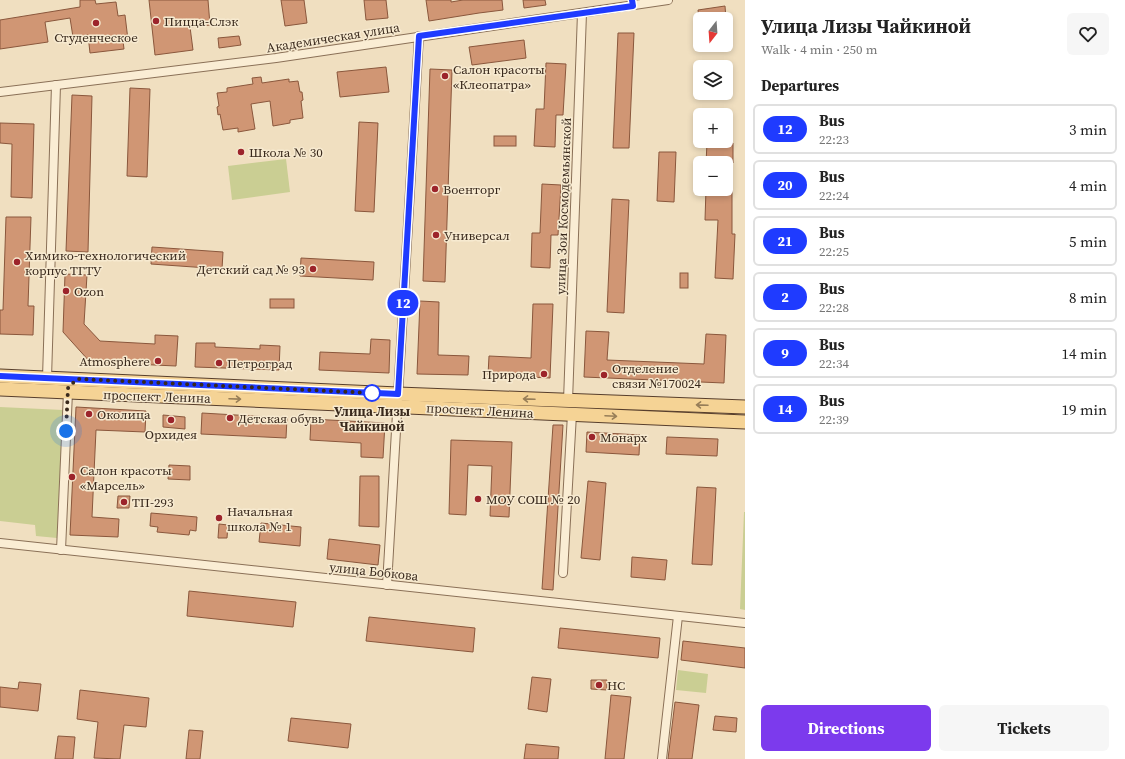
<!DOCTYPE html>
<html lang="en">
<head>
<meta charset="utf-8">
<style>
  :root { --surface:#fff; --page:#f6f6f6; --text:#222; --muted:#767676; --line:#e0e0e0; --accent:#7c3aed }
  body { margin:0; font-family:"Source Serif 4",serif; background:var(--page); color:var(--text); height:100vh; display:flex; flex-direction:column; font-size:15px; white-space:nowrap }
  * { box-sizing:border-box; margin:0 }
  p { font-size:13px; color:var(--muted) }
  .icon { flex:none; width:22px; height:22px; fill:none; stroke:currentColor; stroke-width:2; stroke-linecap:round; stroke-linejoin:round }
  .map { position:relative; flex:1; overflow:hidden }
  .side { display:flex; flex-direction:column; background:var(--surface); width:380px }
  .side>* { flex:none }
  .badge { padding:0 8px; border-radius:13px; font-size:14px; line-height:26px }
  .needle { width:26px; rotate:197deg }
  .buttons { position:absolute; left:693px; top:12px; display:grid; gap:8px }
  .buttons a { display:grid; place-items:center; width:40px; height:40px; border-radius:6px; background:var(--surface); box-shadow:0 2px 6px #0003; font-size:20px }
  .you { position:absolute; width:20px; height:20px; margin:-10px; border:3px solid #fff; border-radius:50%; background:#1a73e8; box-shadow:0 0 0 6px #1a73e833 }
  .map>.badge { position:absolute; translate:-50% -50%; box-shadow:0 0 0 2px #fff }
  h2 { padding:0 16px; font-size:15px; line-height:36px }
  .round { display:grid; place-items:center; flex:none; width:42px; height:42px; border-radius:6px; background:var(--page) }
  .head { display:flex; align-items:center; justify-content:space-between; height:68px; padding:0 16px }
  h1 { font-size:19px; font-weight:700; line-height:30px }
  .button { display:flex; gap:8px; margin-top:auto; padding:8px 16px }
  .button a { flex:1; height:46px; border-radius:6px; background:var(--accent); color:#fff; font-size:16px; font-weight:700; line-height:46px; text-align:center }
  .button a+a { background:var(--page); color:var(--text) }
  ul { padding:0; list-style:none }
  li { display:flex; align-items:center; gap:12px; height:50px; margin:0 8px 6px; padding:0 8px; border:2px solid var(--line); border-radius:6px }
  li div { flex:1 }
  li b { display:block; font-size:15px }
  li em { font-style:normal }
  li .badge { min-width:44px; font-weight:700; text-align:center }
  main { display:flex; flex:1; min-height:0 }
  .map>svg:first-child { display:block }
  .green { fill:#cace93 }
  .building { fill:#d09674; stroke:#8a573c }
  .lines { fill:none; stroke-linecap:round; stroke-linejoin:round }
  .street-casing { stroke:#8a7057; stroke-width:10 }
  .primary-casing { stroke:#573e2c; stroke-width:15 }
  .street { stroke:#faedd4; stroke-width:8 }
  .primary { stroke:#f5d395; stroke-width:13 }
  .oneway { stroke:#977e58 }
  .line-casing { stroke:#fff; stroke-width:9 }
  .line { stroke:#1f3bff; stroke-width:6 }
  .walk { stroke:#39291c; stroke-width:4; stroke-dasharray:0 7.2 }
  .poi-dot { fill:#9c242b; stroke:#f7ead0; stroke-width:1.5 }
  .stop-dot { fill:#fff; stroke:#1f3bff; stroke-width:2 }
  .labels { text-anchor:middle; stroke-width:3; stroke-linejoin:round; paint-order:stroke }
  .poi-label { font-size:13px; fill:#39291c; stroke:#f7ead0; text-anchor:start }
  .street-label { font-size:13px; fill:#39291c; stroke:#f7ead0 }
  .stop-label { font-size:13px; font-weight:bold; fill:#39291c; stroke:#f7ead0 }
</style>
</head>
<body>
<main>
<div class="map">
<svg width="745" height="759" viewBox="0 0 745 759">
  <rect width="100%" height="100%" fill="#f0dfc0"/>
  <g class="green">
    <polygon points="286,159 290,192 232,200 228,166"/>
    <polygon points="0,407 63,410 57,538 36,536 35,525 0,521"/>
    <polygon points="744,512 745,512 745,610 740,609"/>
    <polygon points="678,670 708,674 706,693 676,690"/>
  </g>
  <g class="building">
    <polygon points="80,0 95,0 96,4 116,2 118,16 125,15 128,40 123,41 124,49 90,53 88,35 73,37 70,18 45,22 48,42 0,49 0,20 80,7"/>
    <polygon points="149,0 208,0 210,25 190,27 193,50 155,55"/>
    <polygon points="281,0 304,0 307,23 285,26"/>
    <polygon points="364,0 386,0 388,18 366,20"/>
    <polygon points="426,0 451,0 451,2 463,0 502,0 503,10 479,13 429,21"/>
    <polygon points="523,0 545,0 546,5 524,8"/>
    <polygon points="725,6 726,19 699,19 698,10"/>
    <polygon points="618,33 634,33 629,148 613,148"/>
    <polygon points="239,36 241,45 219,48 218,38"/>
    <polygon points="524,40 526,58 472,65 469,47"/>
    <polygon points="546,63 566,64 563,115 556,115 555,147 534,146 536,109 544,109"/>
    <polygon points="386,67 389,92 340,97 337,72"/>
    <polygon points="430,69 452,70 445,282 423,281"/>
    <polygon points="261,77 262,83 289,79 289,82 298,81 300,92 302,92 303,100 301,101 303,118 290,120 290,123 273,126 270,101 251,104 255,129 238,132 238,128 223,130 220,114 218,115 217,107 219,106 217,93 227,92 227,88 253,84 252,78"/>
    <polygon points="130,88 150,89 147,177 127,176"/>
    <polygon points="72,95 92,96 88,252 66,251"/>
    <polygon points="359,122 378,123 374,212 355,211"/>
    <polygon points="0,123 34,124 32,198 11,197 12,144 0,143"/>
    <rect x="494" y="136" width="22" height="10"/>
    <polygon points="707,143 733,143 733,163 706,163"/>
    <polygon points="659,152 676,152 674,202 657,201"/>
    <polygon points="542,184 561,185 558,235 551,235 550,268 531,267 532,233 540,233"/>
    <polygon points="706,189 732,189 732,234 735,234 733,279 715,278 718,220 705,220"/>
    <polygon points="612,199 629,200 624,313 607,312"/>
    <polygon points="6,217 31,217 28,306 34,306 33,335 0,334 0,310 3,310"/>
    <polygon points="152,247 223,252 222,269 151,264"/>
    <polygon points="301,258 374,262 373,280 300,276"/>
    <rect x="680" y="273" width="8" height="15"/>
    <polygon points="65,274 87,275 84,324 100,341 155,344 155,335 178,336 176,366 90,362 63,332"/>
    <rect x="270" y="299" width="24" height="9"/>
    <polygon points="420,301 439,302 438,355 469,356 468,375 417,374"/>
    <polygon points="533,304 553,304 550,378 488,375 489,356 531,358"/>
    <polygon points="586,331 609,332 607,360 704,364 706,334 726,335 724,383 584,377"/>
    <polygon points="371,339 390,340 389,373 319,370 320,352 370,354"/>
    <polygon points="196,343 215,343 215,347 260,349 260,345 280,346 279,370 195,367"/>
    <polygon points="76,407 146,411 145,432 96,430 92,517 119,519 118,537 70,535"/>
    <polygon points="202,413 287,418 286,438 201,434"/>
    <polygon points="163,415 185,417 185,429 163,427"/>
    <polygon points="311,419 385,423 383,458 361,457 361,443 310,440"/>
    <polygon points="553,425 563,425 553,590 542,589"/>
    <polygon points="587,432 640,435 639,455 586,452"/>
    <polygon points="667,437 718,439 717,456 666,454"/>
    <polygon points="451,440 512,442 509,517 490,516 492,466 468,465 466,515 449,514"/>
    <polygon points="169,465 190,466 190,480 168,479"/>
    <polygon points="360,476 379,476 379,527 359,526"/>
    <polygon points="588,481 606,483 600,560 581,558"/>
    <polygon points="697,487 716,488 712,565 692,564"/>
    <polygon points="118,496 130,496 129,508 117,508"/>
    <polygon points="151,513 197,517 196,531 190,530 189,535 157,532 158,527 150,526"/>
    <polygon points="261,523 301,527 300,546 259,542"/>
    <polygon points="219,524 228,525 227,538 218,538"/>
    <polygon points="329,539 380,545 378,565 327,559"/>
    <polygon points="632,557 667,560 665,580 631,577"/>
    <polygon points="189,591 296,602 293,627 187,616"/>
    <polygon points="369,617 475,628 473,652 366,641"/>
    <polygon points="560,628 660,638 658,658 558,648"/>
    <polygon points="683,641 745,648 745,668 681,660"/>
    <polygon points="532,677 551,679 547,712 528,709"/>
    <polygon points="591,680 607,680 607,690 591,689"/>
    <polygon points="19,682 41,684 38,711 0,707 0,687 18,689"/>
    <polygon points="80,690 149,698 146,727 124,725 120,759 94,758 98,722 77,719"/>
    <polygon points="611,695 631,697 624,759 605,759"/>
    <polygon points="675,702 699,705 692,759 668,759"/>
    <polygon points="715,716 737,718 736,732 713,730"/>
    <polygon points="291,718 351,724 348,748 288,741"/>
    <polygon points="189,730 203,731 200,759 186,759"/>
    <polygon points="58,736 75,737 73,759 55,759"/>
    <polygon points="526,744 559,747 558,759 524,759"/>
  </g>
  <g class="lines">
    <defs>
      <g id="street">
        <polyline points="0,92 276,58 668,0"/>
        <polyline points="47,378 56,85"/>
        <polyline points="568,401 582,13"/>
        <polyline points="0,543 745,623"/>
        <polyline points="61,550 68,392"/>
        <polyline points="563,573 572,414"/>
        <polyline points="387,585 419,36"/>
        <polyline points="662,759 678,616"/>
      </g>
      <g id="primary">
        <polyline points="0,376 398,394 745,407"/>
        <polyline points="0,389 745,422"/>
      </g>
    </defs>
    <use href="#street" class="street-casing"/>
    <use href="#primary" class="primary-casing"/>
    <use href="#street" class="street"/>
    <use href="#primary" class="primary"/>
  </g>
  <defs><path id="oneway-shaft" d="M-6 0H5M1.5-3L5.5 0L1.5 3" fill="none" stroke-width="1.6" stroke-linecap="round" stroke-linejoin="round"/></defs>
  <g class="oneway">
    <use href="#oneway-shaft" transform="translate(235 399) rotate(2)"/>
    <use href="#oneway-shaft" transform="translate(529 399) rotate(-178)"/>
    <use href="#oneway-shaft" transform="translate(702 405) rotate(-178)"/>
    <use href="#oneway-shaft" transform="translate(611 416) rotate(3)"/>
  </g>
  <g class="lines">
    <defs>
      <polyline id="line" points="0,376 398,394 419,36 633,6 632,0"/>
    </defs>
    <use href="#line" class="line-casing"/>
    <use href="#line" class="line"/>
    <polyline class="walk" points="66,431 68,388 74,382 79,379 372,393"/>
  </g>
  <g class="poi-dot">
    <circle cx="156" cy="21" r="4"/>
    <circle cx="96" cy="23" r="4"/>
    <circle cx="445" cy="76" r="4"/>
    <circle cx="241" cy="152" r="4"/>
    <circle cx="435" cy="189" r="4"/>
    <circle cx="436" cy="235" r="4"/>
    <circle cx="17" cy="262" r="4"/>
    <circle cx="313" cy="269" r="4"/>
    <circle cx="66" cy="291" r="4"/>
    <circle cx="158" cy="361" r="4"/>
    <circle cx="219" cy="363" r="4"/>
    <circle cx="544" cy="374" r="4"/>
    <circle cx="604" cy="375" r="4"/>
    <circle cx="89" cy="414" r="4"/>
    <circle cx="230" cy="418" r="4"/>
    <circle cx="171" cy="420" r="4"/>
    <circle cx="592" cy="437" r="4"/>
    <circle cx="72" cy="477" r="4"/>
    <circle cx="478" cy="499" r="4"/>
    <circle cx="124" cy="502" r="4"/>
    <circle cx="219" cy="518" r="4"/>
    <circle cx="599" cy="685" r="4"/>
  </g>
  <circle class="stop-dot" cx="372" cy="393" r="8"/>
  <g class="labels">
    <g class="poi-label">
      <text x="164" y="26">Пицца-Слэк</text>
      <text x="96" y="42" text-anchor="middle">Студенческое</text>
      <text x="453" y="74">Салон красоты<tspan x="453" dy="15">«Клеопатра»</tspan></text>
      <text x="249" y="157">Школа № 30</text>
      <text x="443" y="194">Военторг</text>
      <text x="444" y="240">Универсал</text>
      <text x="25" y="260">Химико-технологический<tspan x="25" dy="15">корпус ТГТУ</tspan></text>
      <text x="305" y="274" text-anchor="end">Детский сад № 93</text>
      <text x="74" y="296">Ozon</text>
      <text x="150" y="366" text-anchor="end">Atmosphere</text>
      <text x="227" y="368">Петроград</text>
      <text x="612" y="373">Отделение<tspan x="612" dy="15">связи №170024</tspan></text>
      <text x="536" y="379" text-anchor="end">Природа</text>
      <text x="97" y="419">Околица</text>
      <text x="238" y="423">Детская обувь</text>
      <text x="171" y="439" text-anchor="middle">Орхидея</text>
      <text x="600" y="442">Монарх</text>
      <text x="80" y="475">Салон красоты<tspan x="80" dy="15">«Марсель»</tspan></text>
      <text x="486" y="504">МОУ СОШ № 20</text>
      <text x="132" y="507">ТП-293</text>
      <text x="227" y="516">Начальная<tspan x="227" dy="15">школа № 1</tspan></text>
      <text x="607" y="690">НС</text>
    </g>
    <g class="street-label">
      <text transform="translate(333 37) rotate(-9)" y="5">Академическая улица</text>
      <text transform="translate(563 206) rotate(-88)" y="5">улица Зои Космодемьянской</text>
      <text transform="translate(157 396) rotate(2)" y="5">проспект Ленина</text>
      <text transform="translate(480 410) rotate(3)" y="5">проспект Ленина</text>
      <text transform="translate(374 571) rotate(6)" y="5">улица Бобкова</text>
    </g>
    <g class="stop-label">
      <text x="372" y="416">Улица Лизы<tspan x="372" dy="15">Чайкиной</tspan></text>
    </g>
  </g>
</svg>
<div class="buttons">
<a><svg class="needle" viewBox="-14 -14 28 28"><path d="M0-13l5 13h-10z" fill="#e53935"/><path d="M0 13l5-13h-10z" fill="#767676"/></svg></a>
<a><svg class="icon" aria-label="layers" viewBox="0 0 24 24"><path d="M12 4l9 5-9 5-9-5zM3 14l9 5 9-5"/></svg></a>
<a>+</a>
<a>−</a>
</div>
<div class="you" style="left:66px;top:431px"></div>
<b class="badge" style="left:403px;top:303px;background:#1f3bff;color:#fff">12</b>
</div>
<section class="side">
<div class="head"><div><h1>Улица Лизы Чайкиной</h1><p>Walk · 4 min · 250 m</p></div><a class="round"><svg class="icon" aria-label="heart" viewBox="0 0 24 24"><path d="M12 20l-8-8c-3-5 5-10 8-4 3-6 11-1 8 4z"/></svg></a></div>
<h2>Departures</h2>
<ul>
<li><span class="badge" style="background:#1f3bff;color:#fff">12</span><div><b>Bus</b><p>22:23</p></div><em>3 min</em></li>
<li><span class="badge" style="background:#1f3bff;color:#fff">20</span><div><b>Bus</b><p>22:24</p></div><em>4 min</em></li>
<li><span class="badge" style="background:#1f3bff;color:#fff">21</span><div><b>Bus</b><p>22:25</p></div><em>5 min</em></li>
<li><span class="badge" style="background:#1f3bff;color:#fff">2</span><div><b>Bus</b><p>22:28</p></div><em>8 min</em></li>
<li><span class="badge" style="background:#1f3bff;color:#fff">9</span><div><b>Bus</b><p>22:34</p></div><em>14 min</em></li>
<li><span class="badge" style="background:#1f3bff;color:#fff">14</span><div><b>Bus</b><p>22:39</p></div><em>19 min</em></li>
</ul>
<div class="button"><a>Directions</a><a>Tickets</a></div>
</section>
</main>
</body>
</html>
